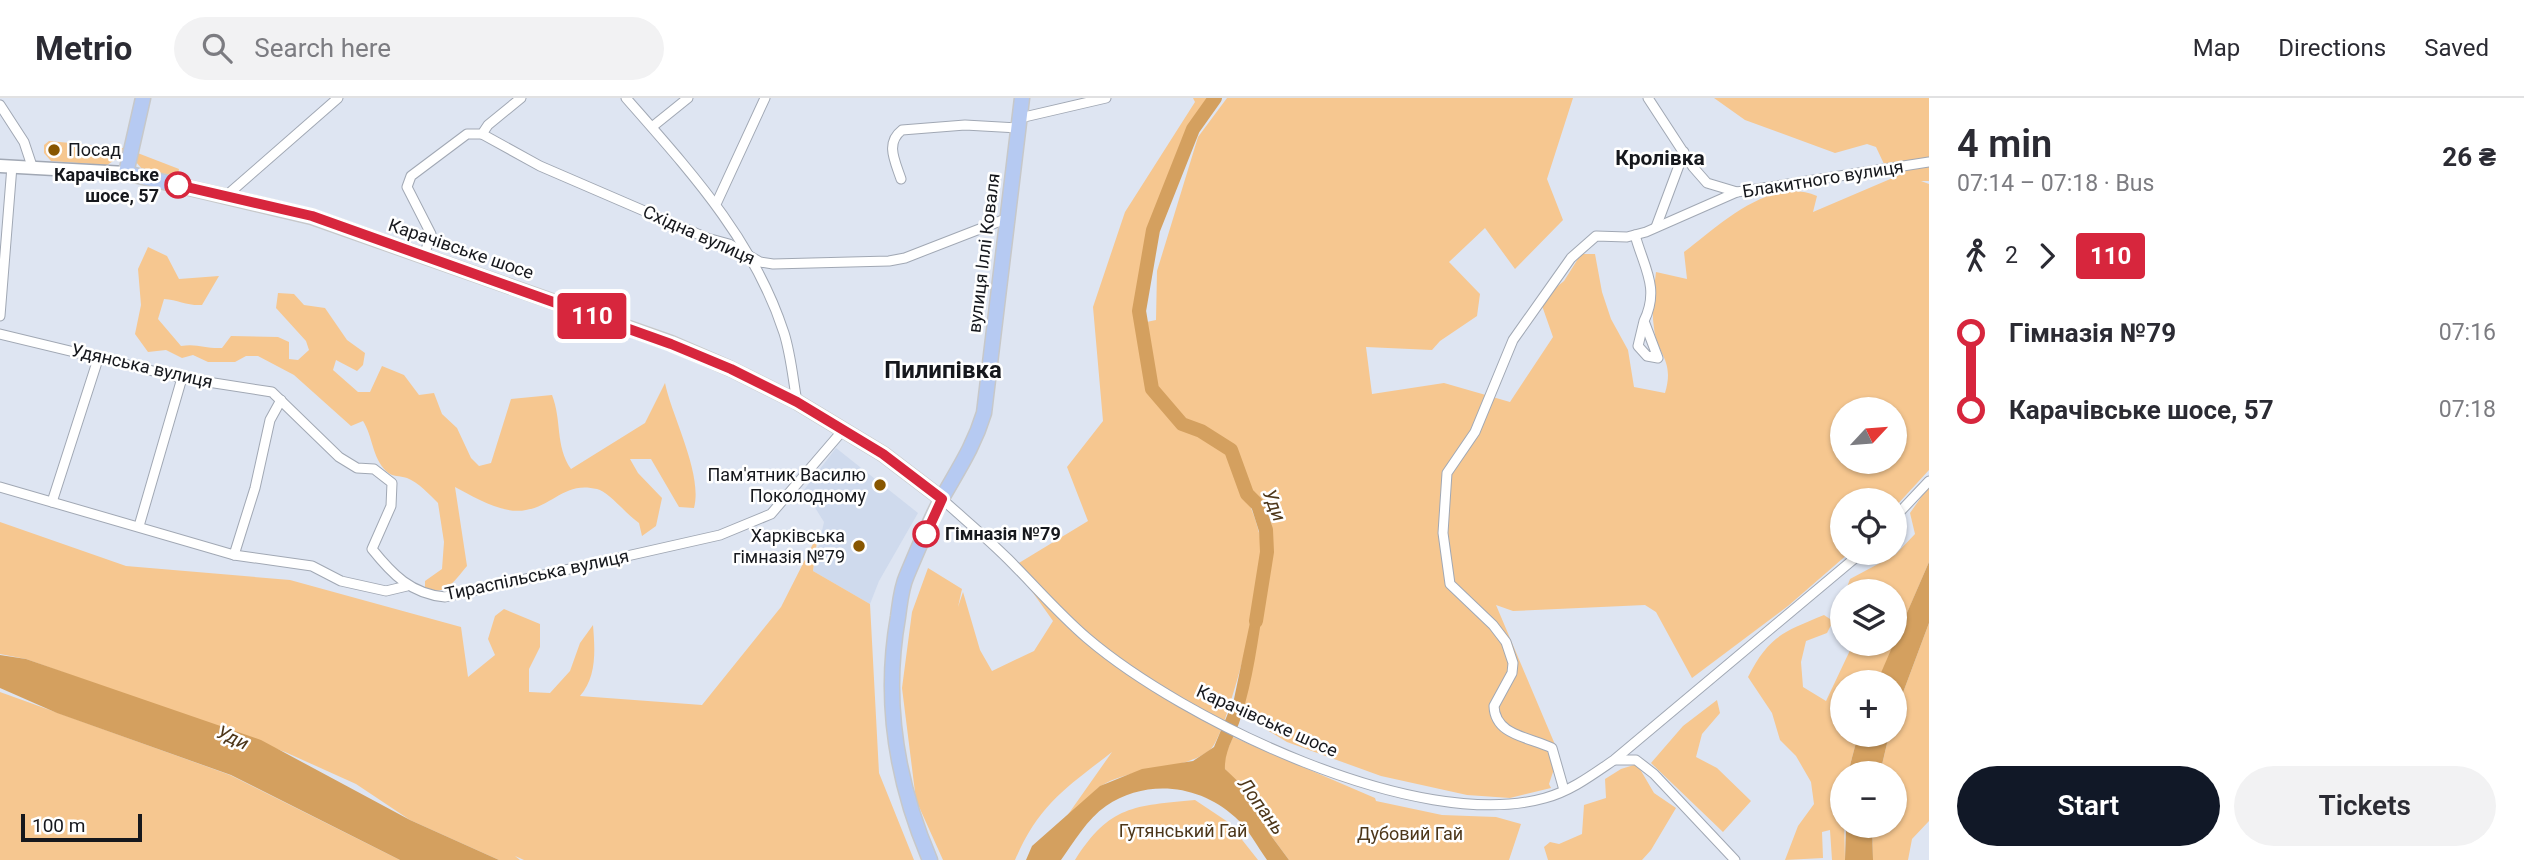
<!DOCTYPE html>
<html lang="en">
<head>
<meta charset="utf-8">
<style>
  :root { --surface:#fff; --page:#f2f2f3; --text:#2b2b33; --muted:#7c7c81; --line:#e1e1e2; --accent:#111827 }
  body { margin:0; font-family:Roboto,sans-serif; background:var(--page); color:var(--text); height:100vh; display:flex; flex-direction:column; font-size:26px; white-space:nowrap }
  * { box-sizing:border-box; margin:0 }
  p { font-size:23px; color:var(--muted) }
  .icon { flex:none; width:38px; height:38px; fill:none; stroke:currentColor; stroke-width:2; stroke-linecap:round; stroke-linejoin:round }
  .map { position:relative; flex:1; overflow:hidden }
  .side { display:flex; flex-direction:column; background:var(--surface); width:595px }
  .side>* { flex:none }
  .badge { padding:0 14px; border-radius:5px; font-size:24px; line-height:46px }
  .needle { width:46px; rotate:64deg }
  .tools { position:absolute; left:1830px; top:299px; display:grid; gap:14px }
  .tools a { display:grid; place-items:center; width:77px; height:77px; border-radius:50%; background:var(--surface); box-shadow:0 2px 5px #0004; font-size:35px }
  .scale { position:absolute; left:21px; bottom:18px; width:121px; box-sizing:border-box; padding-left:7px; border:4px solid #16181d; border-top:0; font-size:19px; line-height:24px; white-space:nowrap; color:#16181d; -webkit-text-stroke:5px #fff; paint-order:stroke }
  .map>.badge { position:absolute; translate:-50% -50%; box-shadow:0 0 0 4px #fff }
  .legs { display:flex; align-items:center; gap:10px; height:77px; padding:0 28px; font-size:23px }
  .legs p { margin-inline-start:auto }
  .overview { display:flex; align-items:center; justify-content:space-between; height:119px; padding:0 28px }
  h1 { font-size:38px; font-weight:600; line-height:52px }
  .cta { display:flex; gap:14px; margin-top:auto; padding:14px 28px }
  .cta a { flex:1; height:80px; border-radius:42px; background:var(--accent); color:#fff; font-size:28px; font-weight:600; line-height:80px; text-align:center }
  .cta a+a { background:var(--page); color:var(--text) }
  ul { padding:0 28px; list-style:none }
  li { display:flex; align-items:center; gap:24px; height:77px; font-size:26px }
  li i { display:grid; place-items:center; width:10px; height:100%; margin:0 9px; background:currentColor }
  li i::after { content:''; width:18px; height:18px; margin:-9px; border:5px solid; border-radius:50%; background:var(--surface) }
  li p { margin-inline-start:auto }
  li:first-child i { background:linear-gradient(#0000 50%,currentColor 0) }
  li:last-child i { background:linear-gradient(currentColor 50%,#0000 0) }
  header { display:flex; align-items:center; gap:42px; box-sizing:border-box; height:98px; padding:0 35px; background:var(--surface); border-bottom:2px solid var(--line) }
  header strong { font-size:33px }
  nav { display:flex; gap:38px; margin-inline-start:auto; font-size:24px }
  .search { width:490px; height:63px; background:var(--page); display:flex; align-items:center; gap:18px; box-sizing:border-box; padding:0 24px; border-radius:38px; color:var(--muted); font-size:26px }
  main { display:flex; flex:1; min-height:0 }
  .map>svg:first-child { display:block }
  .built { fill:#cfdaed }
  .green { fill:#f6c790; fill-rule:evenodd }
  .water { fill:#d4a05f }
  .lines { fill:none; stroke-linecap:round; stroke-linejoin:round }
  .river { stroke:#d4a05f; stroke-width:14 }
  .street-casing { stroke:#a1a8b4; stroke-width:11 }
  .secondary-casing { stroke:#a1a8b4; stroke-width:15 }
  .primary-casing { stroke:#c7c8c9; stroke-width:17 }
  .street { stroke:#fff; stroke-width:9 }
  .secondary { stroke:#fff; stroke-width:12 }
  .primary { stroke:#b6caf2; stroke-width:14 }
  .line-1-casing { stroke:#fff; stroke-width:16 }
  .line-1 { stroke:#d7263d; stroke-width:10 }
  .poi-dot { fill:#885600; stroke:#fff; stroke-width:2.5 }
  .stop-1-dot { fill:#fff; stroke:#d7263d; stroke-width:3.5 }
  .labels { text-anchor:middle; stroke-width:5; stroke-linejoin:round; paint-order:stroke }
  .poi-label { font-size:18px; fill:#16181d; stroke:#fff; text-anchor:end }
  .stop-label { font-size:18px; font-weight:bold; fill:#16181d; stroke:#fff; text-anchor:end }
  .street-label { font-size:18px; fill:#16181d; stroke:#fff }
  .park-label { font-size:18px; fill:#4d371a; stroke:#fff }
  .water-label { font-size:19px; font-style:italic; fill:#4e371a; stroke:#fff }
  .quarter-label { font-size:21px; font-weight:bold; fill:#16181d; stroke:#fff }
  .district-label { font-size:24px; font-weight:bold; fill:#16181d; stroke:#fff }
</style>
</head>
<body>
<header>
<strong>Metrio</strong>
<div class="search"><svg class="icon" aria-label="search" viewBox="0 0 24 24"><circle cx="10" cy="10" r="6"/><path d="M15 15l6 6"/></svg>Search here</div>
<nav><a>Map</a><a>Directions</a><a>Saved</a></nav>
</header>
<main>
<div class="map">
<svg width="1929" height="762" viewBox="0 0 1929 762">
  <rect width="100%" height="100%" fill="#dee5f2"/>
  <polygon class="built" points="836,350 918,415 879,483 870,506 813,473 824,424 804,392"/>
  <g class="green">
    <path d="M1193 0H1209L1182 41 1153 117 1137 226 1156 222 1157 173 1198 39 1227 0H1573L1547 81 1563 122 1515 171 1485 130 1449 164 1480 196 1477 218 1440 243 1432 252 1366 249 1372 296 1444 285 1510 304 1553 239 1540 202 1564 183 1581 156H1595L1602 194 1611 221 1628 252 1634 289 1665 295C1675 261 1657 258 1654 230 1651 211 1654 192 1656 174L1687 181 1684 154C1720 127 1769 78 1817 98L1813 114 1902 76 1884 66 1876 49 1867 46 1835 55 1745 22 1714 0H1929V83H1921L1929 86V372L1895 409V402H1843V455H1849L1788 508 1692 580 1656 514 1645 507 1513 513 1496 507 1559 656 1549 686 1551 690 1510 700 1467 697 1381 678 1287 644 1242 617 1268 465 1272 466 1271 407 1249 405C1258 427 1264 447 1262 472 1261 497 1226 637 1211 651 1184 674 1135 667 1101 688 1089 695 1059 747 1049 762H1036L1112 654C1066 690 1039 706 1015 762H943L916 702 902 590 912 514 928 470 962 491 958 509 963 494 980 552 992 573 1034 553 1053 523 1014 468 1088 423 1067 369 1103 323 1093 209 1125 114 1195 4ZM1843 312H1895V364H1843Z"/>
    <polygon points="49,43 123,50 121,58 107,67 51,63 44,55 44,47"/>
    <polygon points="135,54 179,71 178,77 145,74 135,63"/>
    <path d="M148 149 167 158 179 181 219 178 202 207C188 208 178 202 164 201L158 221 181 248C197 245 206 251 222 250L231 238 278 239 289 244V261L298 262 309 252 306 243 276 210 278 195 294 196 304 207 325 210 347 242 365 255 363 267 357 273 336 262 333 272 358 294H370L382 268 404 277 419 297 434 295 442 316 457 330 471 360 479 368 491 365 511 301 552 297C562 322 555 348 571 371L645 325 665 285C672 319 703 376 694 410L679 409 651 361H630L638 375 662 400 656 428 642 438 639 425C627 417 609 394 597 391 565 383 554 407 526 412 503 417 474 399 455 389L467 468C454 483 446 499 425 490V483L442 471 444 444 438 405C430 397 418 384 407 380 399 377 394 380 386 373 372 359 373 339 363 323L351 328 294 277 258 258H246L235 264H208L193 257 182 260 166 252 148 254 135 236 141 207 138 171Z"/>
    <polygon points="1929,388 1929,464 1895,543 1895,494 1877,493 1877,482 1846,492 1850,481 1895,457 1915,436 1910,415"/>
    <path d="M0 424 126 468 290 482 461 529 468 579 495 557 488 541 495 518 504 511 540 526V549L529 571V594L550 595 570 573 580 545 593 527C595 552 597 579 580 598L702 607 781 509 818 436 813 473 870 506 879 675 914 762H524L515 758 520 762H499L410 722 356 686 285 654 26 561 0 556Z"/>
    <path d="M1824 517 1833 523 1827 535 1806 543 1801 564 1803 589 1826 603 1853 546H1894L1878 584H1843V637H1858L1848 675 1843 676 1845 762H1832L1830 732 1822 734 1823 760 1785 762 1798 728 1814 706 1811 684 1796 658 1780 642 1772 615 1748 579C1769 538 1783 534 1824 517Z"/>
    <polygon points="1929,525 1929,723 1912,741 1908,762 1873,762 1872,728 1895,728 1895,676 1880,675 1889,637 1895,637 1895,616"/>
    <polygon points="0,594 230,677 400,762 0,762"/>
    <polygon points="1717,602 1720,615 1702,636 1696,659 1717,670 1751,703 1723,734 1651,665 1683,628"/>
    <polygon points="1233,639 1375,700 1376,703 1442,717 1496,719 1521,726 1509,762 1289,762 1269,735 1254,704 1225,671 1224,660"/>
    <polygon points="1637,666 1654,695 1676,710 1651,752 1642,762 1548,762 1544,749 1550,744 1559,746 1582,736 1584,707 1606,700 1605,681 1621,671"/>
    <path d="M1195 702 1228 724 1258 762H1075C1110 707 1134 708 1195 702Z"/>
  </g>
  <g class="water">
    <polygon points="1929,464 1929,525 1895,616 1895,584 1877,584"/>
    <path d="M1264 503C1258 542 1253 582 1241 619 1236 637 1224 652 1225 671L1249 694 1269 735 1289 762H1267C1257 748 1248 730 1235 719 1200 687 1147 680 1106 708 1087 721 1074 744 1061 762H1026L1032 748 1100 688 1142 671 1193 663 1214 649 1234 601 1253 510Z"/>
    <polygon points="0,557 26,561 261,642 410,722 499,762 400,762 231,677 57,615 0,590"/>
    <polygon points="1858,637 1889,637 1880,675 1848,675"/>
    <polygon points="1846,728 1872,728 1873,762 1845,762"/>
  </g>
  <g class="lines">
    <polyline class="river" points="1215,0 1193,31 1153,132 1139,213 1152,291 1182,326 1201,333 1231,352 1247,396 1258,407 1266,432 1267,454 1256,523"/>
    <defs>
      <g id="street">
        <path d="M626 0C689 72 754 142 784 235 791 257 793 282 797 304"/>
        <polyline points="1648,0 1693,69 1707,85 1737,94"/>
        <polyline points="0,7 24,44 32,68"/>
        <polyline points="1020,20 1106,0"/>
        <polyline points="652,29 688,0"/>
        <polyline points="482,36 540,68 707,140 729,146 760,164 773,166 889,163 905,160 1008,120"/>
        <path d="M901 81C895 63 885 45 902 32L965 27 1019 30"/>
        <polyline points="226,98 338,0"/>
        <polyline points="717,104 765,0"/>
        <polyline points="1656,129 1684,54"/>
        <path d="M1635 137C1644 170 1660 190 1644 223L1658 260 1647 258 1638 248 1644 223"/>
        <polyline points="424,158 431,136 407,89 411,78 467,36 482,36 488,27 521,0"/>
        <polyline points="0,218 12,68"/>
        <path d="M0 236 182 280 272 294 339 359 357 370 374 371 392 385 391 408 372 451C392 476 411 496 445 499L720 437 771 416 844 331"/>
        <polyline points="0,389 234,457 312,468 341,483 386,493 407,488"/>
        <path d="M942 401C964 421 987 440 1008 461 1034 487 1059 516 1087 540 1183 622 1418 736 1545 700 1571 693 1592 677 1614 662L1861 455"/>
        <polyline points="52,404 99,258"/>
        <polyline points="1895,419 1929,383"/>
        <polyline points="139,428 182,280"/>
        <polyline points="234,457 255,390 270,322 281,302"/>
        <polyline points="1616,662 1636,662 1654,676 1735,762"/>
        <path d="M1564 692 1552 650C1530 639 1495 638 1494 608L1512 575 1513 565 1506 544 1493 527 1450 486 1443 435 1447 375 1475 334 1513 242 1571 160 1596 138 1627 139 1646 134 1737 94 1929 64"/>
      </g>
      <polyline id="secondary" points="0,68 126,75"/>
      <g id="primary">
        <polyline points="143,0 126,75 312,119 671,245 731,271 797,304 883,356 942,401"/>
        <path d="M930 762C896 683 883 603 898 519 900 505 901 490 907 477 918 451 929 424 942 400 959 370 974 348 984 315L1022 0"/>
      </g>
    </defs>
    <use href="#street" class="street-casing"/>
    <use href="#secondary" class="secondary-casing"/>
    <use href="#primary" class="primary-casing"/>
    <use href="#street" class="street"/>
    <use href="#secondary" class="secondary"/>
    <use href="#primary" class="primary"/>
  </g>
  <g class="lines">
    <defs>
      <polyline id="line-1" points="178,87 312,118 671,246 731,271 797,304 883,356 942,401 926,436"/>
    </defs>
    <use href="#line-1" class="line-1-casing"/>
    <use href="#line-1" class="line-1"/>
  </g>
  <g class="poi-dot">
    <circle cx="54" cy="52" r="7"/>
    <circle cx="880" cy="387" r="7"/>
    <circle cx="859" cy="448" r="7"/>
  </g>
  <g class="stop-1-dot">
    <circle cx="178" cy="87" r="12"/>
    <circle cx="926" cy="436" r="12"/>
  </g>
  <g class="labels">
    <g class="poi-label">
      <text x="68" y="58" text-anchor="start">Посад</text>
      <text x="866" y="383">Пам'ятник Василю<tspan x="866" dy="21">Поколодному</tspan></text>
      <text x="845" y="444">Харківська<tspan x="845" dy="21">гімназія №79</tspan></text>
    </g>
    <g class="stop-label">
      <text x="159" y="83">Карачівське<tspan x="159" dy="21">шосе, 57</tspan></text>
      <text x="945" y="442" text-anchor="start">Гімназія №79</text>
    </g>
    <g class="street-label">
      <text transform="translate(1823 81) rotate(-9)" y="6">Блакитного вулиця</text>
      <text transform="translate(699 137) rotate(24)" y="6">Східна вулиця</text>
      <text transform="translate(461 151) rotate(19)" y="6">Карачівське шосе</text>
      <text transform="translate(984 155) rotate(-83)" y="6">вулиця Іллі Коваля</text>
      <text transform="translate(142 268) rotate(13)" y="6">Удянська вулиця</text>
      <text transform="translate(537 477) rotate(-12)" y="6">Тираспільська вулиця</text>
      <text transform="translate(1267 623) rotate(24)" y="6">Карачівське шосе</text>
    </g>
    <g class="park-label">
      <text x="1183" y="739">Гутянський Гай</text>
      <text x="1410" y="742">Дубовий Гай</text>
    </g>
    <g class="water-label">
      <text transform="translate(1275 407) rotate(69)" y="7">Уди</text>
      <text transform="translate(233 639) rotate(25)" y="7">Уди</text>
      <text transform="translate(1262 708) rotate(54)" y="7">Лопань</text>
    </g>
    <g class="quarter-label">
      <text x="1660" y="67">Кролівка</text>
    </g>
    <g class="district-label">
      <text x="943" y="280">Пилипівка</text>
    </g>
  </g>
</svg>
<div class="tools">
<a><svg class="needle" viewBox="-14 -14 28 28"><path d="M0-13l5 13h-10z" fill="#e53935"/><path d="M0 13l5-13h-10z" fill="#7c7c81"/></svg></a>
<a><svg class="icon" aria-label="locate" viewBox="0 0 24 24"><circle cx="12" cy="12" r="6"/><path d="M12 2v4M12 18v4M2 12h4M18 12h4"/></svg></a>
<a><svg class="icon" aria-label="layers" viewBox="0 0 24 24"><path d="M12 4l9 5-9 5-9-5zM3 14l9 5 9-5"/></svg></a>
<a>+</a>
<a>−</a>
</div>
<div class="scale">100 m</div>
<b class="badge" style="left:592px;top:218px;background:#d7263d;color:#fff">110</b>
</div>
<section class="side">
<div class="overview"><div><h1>4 min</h1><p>07:14 – 07:18 · Bus</p></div><b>26 ₴</b></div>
<div class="legs"><svg class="icon" aria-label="walk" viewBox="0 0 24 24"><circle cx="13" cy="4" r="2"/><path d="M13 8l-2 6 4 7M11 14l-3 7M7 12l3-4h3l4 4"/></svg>2<svg class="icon" aria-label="forward" viewBox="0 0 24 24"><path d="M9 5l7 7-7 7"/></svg><b class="badge" style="background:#d7263d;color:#fff">110</b></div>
<ul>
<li><i style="color:#d7263d"></i><b>Гімназія №79</b><p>07:16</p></li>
<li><i style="color:#d7263d"></i><b>Карачівське шосе, 57</b><p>07:18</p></li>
</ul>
<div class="cta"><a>Start</a><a>Tickets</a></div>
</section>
</main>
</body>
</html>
